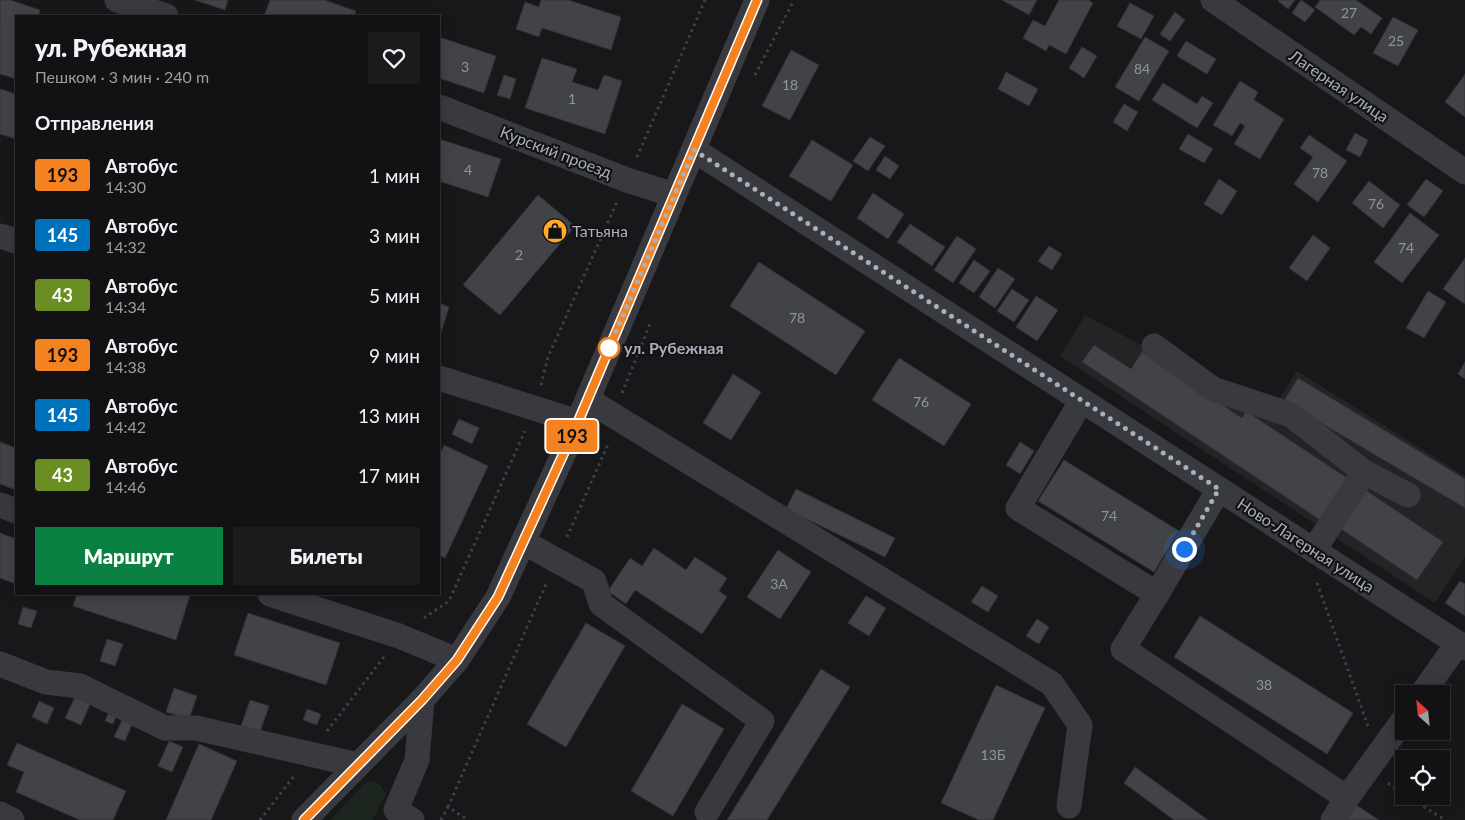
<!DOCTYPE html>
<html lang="ru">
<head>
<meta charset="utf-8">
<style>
  :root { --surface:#121214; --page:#1b1b1d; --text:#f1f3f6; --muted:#9c9ea0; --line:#313234; --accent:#0b8043 }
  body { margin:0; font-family:Lato,sans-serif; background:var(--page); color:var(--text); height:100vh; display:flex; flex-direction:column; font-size:19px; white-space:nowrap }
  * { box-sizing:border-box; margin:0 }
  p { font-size:16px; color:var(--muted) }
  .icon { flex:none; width:28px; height:28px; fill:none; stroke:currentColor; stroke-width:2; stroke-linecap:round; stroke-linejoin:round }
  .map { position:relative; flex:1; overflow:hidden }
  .side { position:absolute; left:15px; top:15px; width:425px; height:580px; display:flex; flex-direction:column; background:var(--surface); border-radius:0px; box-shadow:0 2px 12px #0003,0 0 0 1px var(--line) }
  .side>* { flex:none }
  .badge { padding:0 10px; border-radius:4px; font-size:18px; line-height:32px }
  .needle { width:32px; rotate:333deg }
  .fabs { position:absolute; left:1395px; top:685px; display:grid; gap:10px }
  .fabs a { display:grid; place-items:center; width:55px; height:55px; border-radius:0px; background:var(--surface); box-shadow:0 2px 12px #0003,0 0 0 1px var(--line); font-size:25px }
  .you { position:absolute; width:25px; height:25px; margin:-12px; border:4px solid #fff; border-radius:50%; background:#1a73e8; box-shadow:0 0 0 8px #1a73e833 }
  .map>.badge { position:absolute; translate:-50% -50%; box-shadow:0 0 0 2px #fff }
  h2 { padding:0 20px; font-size:19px; line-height:45px }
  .round { display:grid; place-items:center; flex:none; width:52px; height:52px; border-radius:0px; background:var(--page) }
  .overview { display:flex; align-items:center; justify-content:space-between; height:85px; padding:0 20px }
  h1 { font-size:24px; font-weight:800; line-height:38px }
  .primary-button { display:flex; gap:10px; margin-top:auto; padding:10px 20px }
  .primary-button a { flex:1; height:58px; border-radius:0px; background:var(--accent); color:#fff; font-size:20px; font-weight:800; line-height:58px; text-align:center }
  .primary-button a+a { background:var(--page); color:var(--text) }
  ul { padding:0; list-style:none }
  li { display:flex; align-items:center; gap:15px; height:60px; padding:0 20px }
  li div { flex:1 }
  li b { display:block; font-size:19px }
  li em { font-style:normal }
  li .badge { min-width:55px; font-weight:700; text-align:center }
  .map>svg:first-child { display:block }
  .built { fill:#242427 }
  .green { fill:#1d261e }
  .building { fill:#424347; stroke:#323236 }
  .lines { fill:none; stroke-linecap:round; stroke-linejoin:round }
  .path { stroke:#3e4146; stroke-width:3; stroke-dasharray:2.5 4; stroke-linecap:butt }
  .minor { stroke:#383a3f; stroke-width:25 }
  .line-casing { stroke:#fff; stroke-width:11 }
  .line { stroke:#f58220; stroke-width:8 }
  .walk { stroke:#a9b0bb; stroke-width:5; stroke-dasharray:0 9 }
  .stop-dot { fill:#fff; stroke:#f58220; stroke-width:2.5 }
  .labels { text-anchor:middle; stroke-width:4.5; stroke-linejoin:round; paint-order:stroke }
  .number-label { font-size:14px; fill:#8f959e }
  .street-label { font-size:16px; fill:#a9b0bb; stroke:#131315 }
  .poi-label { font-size:16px; fill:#a9b0bb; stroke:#131315; text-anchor:start }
  .stop-label { font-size:16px; font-weight:bold; fill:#a9b0bb; stroke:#131315; text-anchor:start }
</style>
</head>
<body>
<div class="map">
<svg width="1465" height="820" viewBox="0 0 1465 820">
  <rect width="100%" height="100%" fill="#18181a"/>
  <polygon class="built" points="1085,315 1141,345 1151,333 1221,381 1279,399 1297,371 1465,476 1465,557 1435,603 1060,356"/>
  <polygon class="green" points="374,781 382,787 386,795 372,820 330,820 365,783"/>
  <g class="building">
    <polygon points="0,0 10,0 40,10 38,16 16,16 16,79 0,74"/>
    <polygon points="195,0 228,0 225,10"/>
    <polygon points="270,0 324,0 356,11 354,16 264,16"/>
    <polygon points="541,0 568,0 621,17 611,50 542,28 539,37 516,29 525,2 539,7"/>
    <polygon points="1002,0 1037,0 1029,15"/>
    <polygon points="1059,0 1088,0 1093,3 1066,54 1049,45 1046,51 1023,38 1033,20 1045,26"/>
    <polygon points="1279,0 1295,0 1288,9 1278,1"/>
    <polygon points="1301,0 1315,10 1305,22 1292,13"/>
    <polygon points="1320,0 1356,0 1382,18 1371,34 1361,27 1354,35 1315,7"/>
    <polygon points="1130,3 1154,16 1141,39 1117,26"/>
    <polygon points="1175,12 1185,20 1170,41 1160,34"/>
    <polygon points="1393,17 1418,30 1398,66 1373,53"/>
    <polygon points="439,37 496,56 484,93 439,78"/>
    <polygon points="1145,37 1169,51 1139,101 1115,87"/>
    <polygon points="1186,41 1216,59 1207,74 1177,56"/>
    <polygon points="1082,47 1097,56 1084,78 1069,68"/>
    <polygon points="791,50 819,65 790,120 762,106"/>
    <polygon points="542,58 577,69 572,82 598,90 604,75 622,81 605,134 525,108"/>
    <polygon points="1006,72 1038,89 1029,106 998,89"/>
    <polygon points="1465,74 1465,117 1445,102"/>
    <polygon points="504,75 516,79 510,99 497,95"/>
    <polygon points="1240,81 1258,92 1254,100 1284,119 1260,159 1234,144 1245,126 1240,123 1232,136 1213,125"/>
    <polygon points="1163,83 1197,104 1202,96 1213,103 1197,128 1152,100"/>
    <polygon points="0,89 16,94 16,139 0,134"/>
    <polygon points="1124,104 1138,112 1127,131 1113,122"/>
    <polygon points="1355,133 1368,140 1360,157 1346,150"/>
    <polygon points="1188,134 1213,149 1204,163 1179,149"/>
    <polygon points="1309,135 1347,161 1318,202 1294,184 1313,157 1300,148"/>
    <polygon points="870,137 885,146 868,171 853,161"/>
    <polygon points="439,139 501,159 488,197 439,181"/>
    <polygon points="812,140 853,165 831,201 789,176"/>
    <polygon points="885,156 899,166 890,179 876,170"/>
    <polygon points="1219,179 1237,191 1222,215 1204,204"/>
    <polygon points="1426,179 1443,191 1424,217 1407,205"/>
    <polygon points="1369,181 1400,205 1383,228 1352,203"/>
    <polygon points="873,193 904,214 888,239 857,218"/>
    <polygon points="538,195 575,226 500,315 463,285"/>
    <polygon points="1410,213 1439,235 1402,283 1374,262"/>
    <polygon points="910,224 945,247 932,266 897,242"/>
    <polygon points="1313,235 1330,248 1307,281 1289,268"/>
    <polygon points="957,236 976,249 953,283 934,270"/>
    <polygon points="1049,246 1062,254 1052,270 1038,261"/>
    <polygon points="1465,258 1465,304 1443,289"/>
    <polygon points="974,260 990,271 974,293 959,283"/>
    <polygon points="759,262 865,331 836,375 730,306"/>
    <polygon points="998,268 1015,279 995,308 979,297"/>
    <polygon points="1012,289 1029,300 1014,322 997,311"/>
    <polygon points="1428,291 1446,302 1424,338 1406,328"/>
    <polygon points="1036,296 1058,310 1037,341 1016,327"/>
    <polygon points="439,303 449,307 439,339"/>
    <polygon points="1094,345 1131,369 1142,352 1242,418 1246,411 1350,480 1322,521 1082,362"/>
    <polygon points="899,358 971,404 944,446 872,400"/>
    <polygon points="1465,362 1465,379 1458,374"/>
    <polygon points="733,374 761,392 731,440 703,423"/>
    <polygon points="1298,378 1465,479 1465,508 1284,401"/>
    <polygon points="459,419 479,428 472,444 452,434"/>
    <polygon points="0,442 16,448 16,490 0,484"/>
    <polygon points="1020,442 1034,451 1020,474 1006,465"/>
    <polygon points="444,445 488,466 445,558 439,555 439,457"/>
    <polygon points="1064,460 1179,531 1154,572 1038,501"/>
    <polygon points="796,489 895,538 885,557 786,509"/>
    <polygon points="1364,489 1443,542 1417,580 1338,527"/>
    <polygon points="0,533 16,539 16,584 0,578"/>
    <polygon points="654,548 686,570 695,557 727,578 719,591 727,597 702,634 635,590 626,604 608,591 630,558 642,566"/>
    <polygon points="778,550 811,572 780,619 747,597"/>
    <polygon points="1460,581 1465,584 1465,616 1445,603"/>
    <polygon points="982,586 998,596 988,612 971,602"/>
    <polygon points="77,594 185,594 190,595 176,640 73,606"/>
    <polygon points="866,596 886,608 869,636 848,623"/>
    <polygon points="23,607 37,611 31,628 18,624"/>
    <polygon points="248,613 340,643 326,685 234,655"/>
    <polygon points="1200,616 1353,713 1327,754 1174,657"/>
    <polygon points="1037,619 1049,627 1039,644 1026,636"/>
    <polygon points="586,623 625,646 566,747 527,724"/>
    <polygon points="107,639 123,644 115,666 100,661"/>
    <polygon points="821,669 850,687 767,820 727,820"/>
    <polygon points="996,685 1045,708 993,820 979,820 941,803"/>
    <polygon points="174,688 197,696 189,719 166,712"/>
    <polygon points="75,697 90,704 81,725 65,718"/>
    <polygon points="250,700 269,706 260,732 241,726"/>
    <polygon points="39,701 54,708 47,724 32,717"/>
    <polygon points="682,704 724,729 673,816 631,791"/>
    <polygon points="307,709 321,714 317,725 303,720"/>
    <polygon points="108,714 116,717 113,724 105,721"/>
    <polygon points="123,718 133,722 125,741 114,737"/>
    <polygon points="169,741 183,747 172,772 158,766"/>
    <polygon points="17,743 126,791 113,820 80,820 16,792 24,772 7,765"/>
    <polygon points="199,744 237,761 211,820 166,820"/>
    <polygon points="1135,767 1208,820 1174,820 1124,783"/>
    <polygon points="1356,805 1379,820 1346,820"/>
  </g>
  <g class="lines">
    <g class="path">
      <polyline points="755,75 794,0"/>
      <polyline points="637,157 705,0"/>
      <polyline points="541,385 548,357 617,202"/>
      <polyline points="622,393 650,324"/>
      <polyline points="567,537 609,442"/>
      <polyline points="1317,583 1368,726"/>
      <polyline points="424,618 449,601 525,431"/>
      <polyline points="327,731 384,657"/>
      <polyline points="1388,783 1404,794"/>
      <polyline points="1407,796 1445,820"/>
      <polyline points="448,807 546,584"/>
      <polyline points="260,820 294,776"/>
      <polyline points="441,820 448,807 468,820"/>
    </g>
    <g class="minor">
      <polyline points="117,0 166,16"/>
      <polyline points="1213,0 1465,172"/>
      <polyline points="439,107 627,180 674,195"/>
      <polyline points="694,150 1465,648"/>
      <polyline points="0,236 16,241"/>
      <polyline points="1154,346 1213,389 1291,415 1364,472 1408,495"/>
      <polyline points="439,378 578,422"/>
      <polyline points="588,400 1052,684 1080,725 1069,806"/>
      <polyline points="1082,400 1018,508 1157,594 1219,489"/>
      <polyline points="0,505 16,511"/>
      <polyline points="523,542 594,581 601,604 762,721 707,812"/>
      <polyline points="1314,550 1364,472"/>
      <polyline points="270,594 399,636 457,660"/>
      <polyline points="1157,594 1123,649 1347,798 1404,719"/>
      <polyline points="0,664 46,682 80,686 165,728 196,728 358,765"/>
      <polyline points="1422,694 1458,643"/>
      <polyline points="0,814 12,820"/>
      <polyline points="304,820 422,700 457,660 498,597 578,422 757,0"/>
      <polyline points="412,820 396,810 417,760 422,700"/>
      <polyline points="1333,820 1347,798"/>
    </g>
  </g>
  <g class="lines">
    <defs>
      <polyline id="line" points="304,820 422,700 457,660 498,597 578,422 757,0"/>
    </defs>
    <use href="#line" class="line-casing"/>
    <use href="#line" class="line"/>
    <polyline class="walk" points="609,348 694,150 1219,489 1184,549"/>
  </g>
  <defs>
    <symbol id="shop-disc" viewBox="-11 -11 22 22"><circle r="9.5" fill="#feaa2c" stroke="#131315"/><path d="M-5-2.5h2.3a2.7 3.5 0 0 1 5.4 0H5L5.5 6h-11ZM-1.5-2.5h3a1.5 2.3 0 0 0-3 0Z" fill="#111"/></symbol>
  </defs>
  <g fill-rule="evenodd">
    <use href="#shop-disc" x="541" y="217" width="28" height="28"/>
  </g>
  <circle class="stop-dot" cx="609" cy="348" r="10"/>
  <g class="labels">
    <g class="number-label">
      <text x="1349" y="18">27</text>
      <text x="1396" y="46">25</text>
      <text x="465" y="72">3</text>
      <text x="1142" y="74">84</text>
      <text x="790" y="90">18</text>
      <text x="572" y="104">1</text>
      <text x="468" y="175">4</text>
      <text x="1320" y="178">78</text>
      <text x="1376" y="209">76</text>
      <text x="1406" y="253">74</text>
      <text x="519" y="260">2</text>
      <text x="797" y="323">78</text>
      <text x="921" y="407">76</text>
      <text x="1109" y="521">74</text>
      <text x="779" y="589">3А</text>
      <text x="1264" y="690">38</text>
      <text x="993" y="760">13Б</text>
    </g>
    <g class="street-label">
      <text transform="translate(1339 86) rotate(34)" y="6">Лагерная улица</text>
      <text transform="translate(556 152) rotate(21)" y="6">Курский проезд</text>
      <text transform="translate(1306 545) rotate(33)" y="6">Ново-Лагерная улица</text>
    </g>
    <g class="poi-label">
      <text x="572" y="237">Татьяна</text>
    </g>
    <g class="stop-label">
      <text x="624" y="354">ул. Рубежная</text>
    </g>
  </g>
</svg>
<div class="fabs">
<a><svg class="needle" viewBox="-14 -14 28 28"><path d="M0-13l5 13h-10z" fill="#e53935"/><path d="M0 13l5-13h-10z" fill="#9c9ea0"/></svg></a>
<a><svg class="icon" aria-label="locate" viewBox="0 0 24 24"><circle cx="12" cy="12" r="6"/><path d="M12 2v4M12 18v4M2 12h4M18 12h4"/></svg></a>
</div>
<div class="you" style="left:1184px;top:549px"></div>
<b class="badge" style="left:572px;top:436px;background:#f58220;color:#111">193</b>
<section class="side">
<div class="overview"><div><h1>ул. Рубежная</h1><p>Пешком · 3 мин · 240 m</p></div><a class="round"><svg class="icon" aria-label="heart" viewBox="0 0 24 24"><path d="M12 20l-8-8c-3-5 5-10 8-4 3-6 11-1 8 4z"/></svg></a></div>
<h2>Отправления</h2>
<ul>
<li><span class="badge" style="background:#f58220;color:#111">193</span><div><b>Автобус</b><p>14:30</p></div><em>1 мин</em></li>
<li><span class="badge" style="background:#0072bc;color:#fff">145</span><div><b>Автобус</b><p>14:32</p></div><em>3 мин</em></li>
<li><span class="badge" style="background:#6b8e23;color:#fff">43</span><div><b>Автобус</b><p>14:34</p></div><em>5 мин</em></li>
<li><span class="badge" style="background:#f58220;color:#111">193</span><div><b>Автобус</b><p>14:38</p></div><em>9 мин</em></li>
<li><span class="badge" style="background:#0072bc;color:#fff">145</span><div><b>Автобус</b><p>14:42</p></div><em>13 мин</em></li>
<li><span class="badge" style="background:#6b8e23;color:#fff">43</span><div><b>Автобус</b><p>14:46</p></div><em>17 мин</em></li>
</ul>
<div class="primary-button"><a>Маршрут</a><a>Билеты</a></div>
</section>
</div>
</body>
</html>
